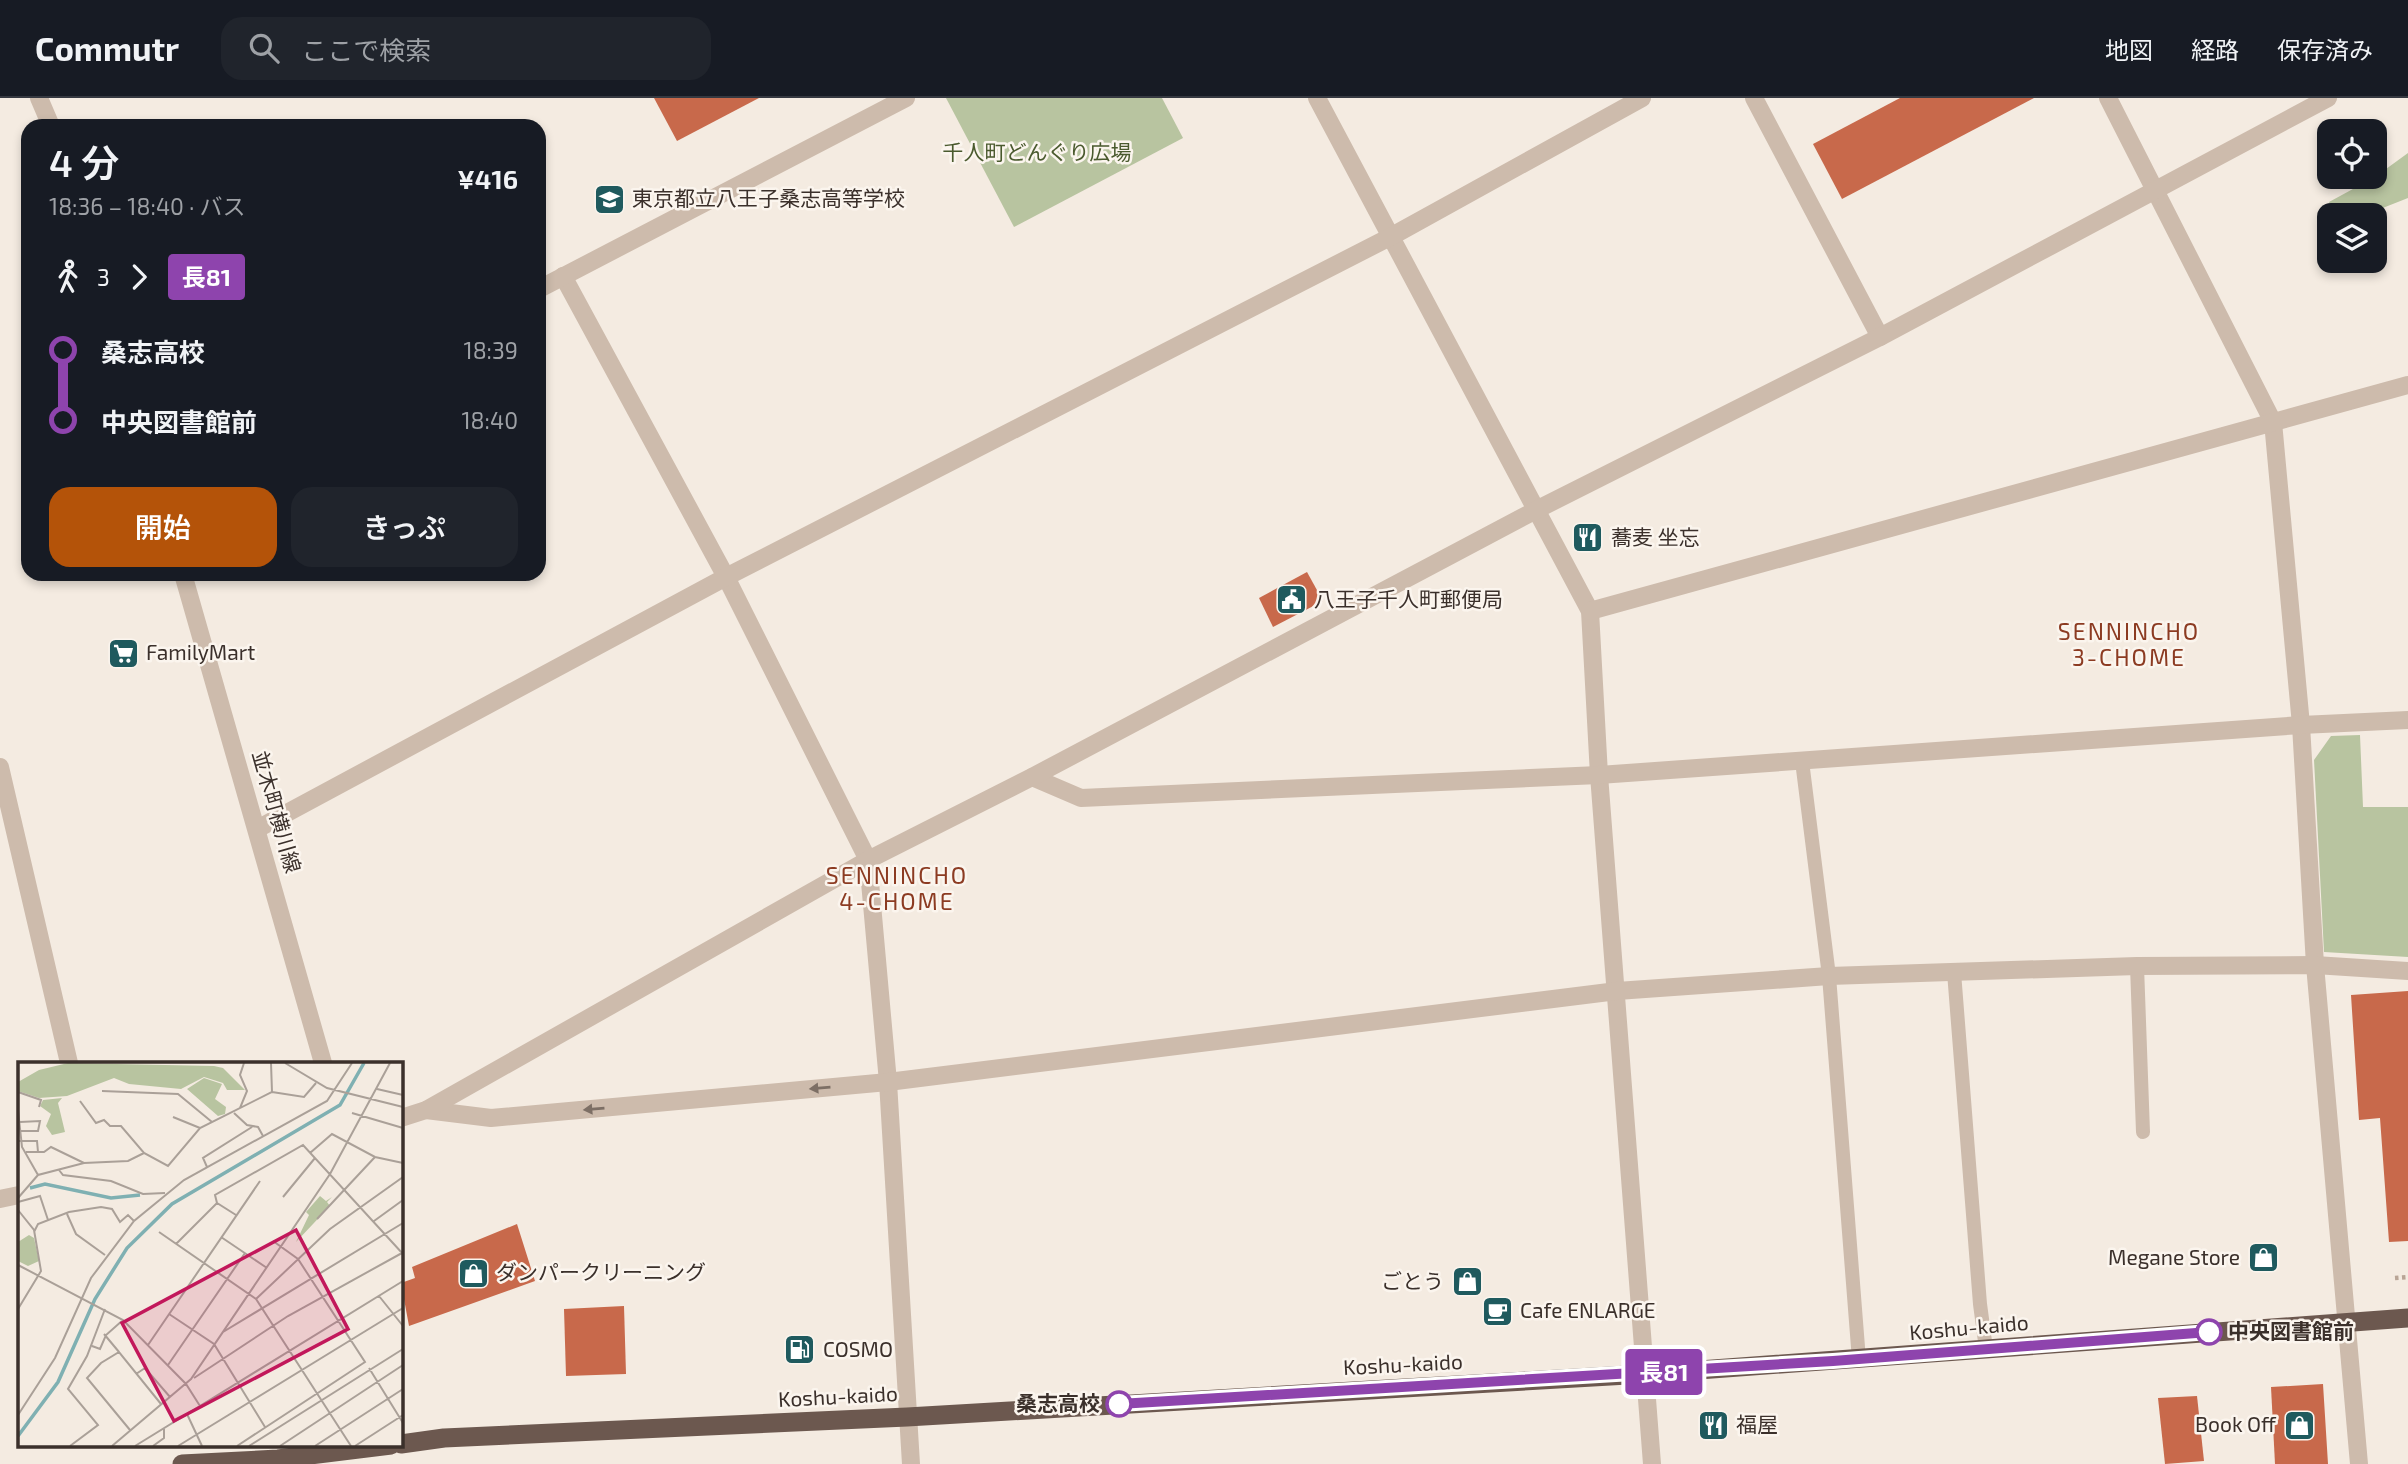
<!DOCTYPE html>
<html lang="ja">
<head>
<meta charset="utf-8">
<style>
  :root { --surface:#171b24; --page:#20242c; --text:#f1f3f6; --muted:#9ea1a6; --line:#363941; --accent:#b45309 }
  body { margin:0; font-family:"Exo 2","Noto Sans JP",sans-serif; background:var(--page); color:var(--text); height:100vh; display:flex; flex-direction:column; font-size:26px; white-space:nowrap }
  * { box-sizing:border-box; margin:0 }
  p { font-size:23px; color:var(--muted) }
  .icon { flex:none; width:38px; height:38px; fill:none; stroke:currentColor; stroke-width:2; stroke-linecap:round; stroke-linejoin:round }
  .map { position:relative; flex:1; overflow:hidden }
  .details { position:absolute; left:21px; top:21px; width:525px; height:462px; display:flex; flex-direction:column; background:var(--surface); border-radius:21px; box-shadow:0 4px 10px #0003 }
  .details>* { flex:none }
  .badge { padding:0 14px; border-radius:5px; font-size:24px; line-height:46px }
  .fabs { position:absolute; left:2317px; top:21px; display:grid; gap:14px }
  .fabs a { display:grid; place-items:center; width:70px; height:70px; border-radius:14px; background:var(--surface); box-shadow:0 4px 10px #0003; font-size:35px }
  .map>.badge { position:absolute; translate:-50% -50%; box-shadow:0 0 0 4px #fff }
  .legs { display:flex; align-items:center; gap:10px; height:77px; padding:0 28px; font-size:23px }
  .legs p { margin-inline-start:auto }
  .headline { display:flex; align-items:center; justify-content:space-between; height:119px; padding:0 28px }
  h1 { font-size:38px; font-weight:600; line-height:52px }
  .cta { display:flex; gap:14px; margin-top:auto; padding:14px 28px }
  .cta a { flex:1; height:80px; border-radius:21px; background:var(--accent); color:#fff; font-size:28px; font-weight:600; line-height:80px; text-align:center }
  .cta a+a { background:var(--page); color:var(--text) }
  ul { padding:0 28px; list-style:none }
  li { display:flex; align-items:center; gap:24px; height:70px; font-size:26px }
  li i { display:grid; place-items:center; width:10px; height:100%; margin:0 9px; background:currentColor }
  li i::after { content:''; width:18px; height:18px; margin:-9px; border:5px solid; border-radius:50%; background:var(--surface) }
  li p { margin-inline-start:auto }
  li:first-child i { background:linear-gradient(#0000 50%,currentColor 0) }
  li:last-child i { background:linear-gradient(currentColor 50%,#0000 0) }
  header { display:flex; align-items:center; gap:42px; box-sizing:border-box; height:98px; padding:0 35px; background:var(--surface); border-bottom:2px solid var(--line) }
  header strong { font-size:33px }
  nav { display:flex; gap:38px; margin-inline-start:auto; font-size:24px }
  .search { width:490px; height:63px; background:var(--page); display:flex; align-items:center; gap:18px; box-sizing:border-box; padding:0 24px; border-radius:21px; color:var(--muted); font-size:26px }
  .map>svg:first-child { display:block }
  .green { fill:#b8c4a0 }
  .building { fill:#c8694b }
  .lines { fill:none; stroke-linecap:round; stroke-linejoin:round }
  .path { stroke:#b9a596; stroke-width:4.5; stroke-dasharray:3.5 3.5; stroke-linecap:butt }
  .service { stroke:#cdbbac; stroke-width:14 }
  .minor { stroke:#cdbbac; stroke-width:18 }
  .tertiary { stroke:#cdbbac; stroke-width:18 }
  .trunk { stroke:#6c584f; stroke-width:19 }
  .oneway { fill:#7d6f65 }
  .line-1-casing { stroke:#fff; stroke-width:16 }
  .line-1 { stroke:#8e44ad; stroke-width:10 }
  .stop-1-dot { fill:#fff; stroke:#8e44ad; stroke-width:3.5 }
  .labels { text-anchor:middle; stroke-width:5; stroke-linejoin:round; paint-order:stroke }
  .park-label { font-size:21px; fill:#4a5a2e; stroke:#fbf5ee }
  .poi-label { font-size:21px; fill:#3b302b; stroke:#fbf5ee; text-anchor:start }
  .street-label { font-size:21px; fill:#3b302b; stroke:#fbf5ee }
  .stop-label { font-size:21px; font-weight:bold; fill:#3b302b; stroke:#fbf5ee; text-anchor:start }
  .neighbourhood-label { font-size:23px; letter-spacing:2px; fill:#8c3b22; stroke:#fbf5ee }
  .inset-river { fill:none; stroke:#7fb0b2; stroke-width:3.5 }
  .inset-road { fill:none; stroke:#aaa098; stroke-width:2 }
  .view { fill:#c2185b; fill-opacity:0.15; stroke:#c2185b; stroke-width:3.5 }
  .inset-edge { fill:none; stroke:#3b302b; stroke-width:3.5 }
</style>
</head>
<body>
<header>
<strong>Commutr</strong>
<div class="search"><svg class="icon" aria-label="search" viewBox="0 0 24 24"><circle cx="10" cy="10" r="6"/><path d="M15 15l6 6"/></svg>ここで検索</div>
<nav><a>地図</a><a>経路</a><a>保存済み</a></nav>
</header>
<div class="map">
<svg width="2408" height="1366" viewBox="0 0 2408 1366">
  <rect width="100%" height="100%" fill="#f4ebe1"/>
  <g class="green">
    <polygon points="946,0 1162,0 1183,40 1014,129"/>
    <polygon points="2408,55 2408,100 2365,117 2334,117 2329,104 2375,79"/>
    <polygon points="2360,637 2363,709 2408,709 2408,859 2324,854 2314,662 2331,638"/>
  </g>
  <g class="building">
    <polygon points="654,0 759,0 677,43"/>
    <polygon points="1900,0 2034,0 1842,101 1813,46"/>
    <polygon points="1307,474 1323,503 1273,529 1259,500"/>
    <polygon points="2408,893 2408,1143 2389,1144 2380,1020 2359,1022 2351,897"/>
    <polygon points="517,1126 535,1183 409,1228 401,1185 415,1180 412,1169"/>
    <polygon points="624,1208 626,1276 566,1278 564,1211"/>
    <polygon points="2323,1286 2328,1366 2275,1366 2271,1289"/>
    <polygon points="2197,1298 2204,1363 2165,1366 2158,1300"/>
  </g>
  <g class="lines">
    <polyline class="path" points="2395,1180 2408,1179"/>
    <g class="service">
      <polyline points="1802,663 1829,878 1859,1262"/>
      <polyline points="2137,868 2143,1034"/>
      <polyline points="1954,874 1980,1206 1986,1251"/>
    </g>
    <g class="minor">
      <polyline points="1317,0 1590,513 1599,677 1652,1366"/>
      <polyline points="1754,0 1880,239"/>
      <polyline points="2108,0 2273,324 2301,627 2315,867 2359,1366"/>
      <polyline points="563,178 726,479 868,762 888,984 911,1366"/>
      <polyline points="539,191 906,0"/>
      <polyline points="1590,513 2408,287"/>
      <polyline points="0,669 69,965"/>
      <polyline points="1032,679 1081,700 1599,677 2301,627 2408,622"/>
      <polyline points="257,731 726,479 1392,138 1642,0"/>
      <polyline points="426,1012 491,1020 888,984 1617,893 1829,878 2137,868 2315,867 2408,873"/>
      <polyline points="401,1020 426,1012 868,762 1032,679 1538,411 1880,239 2328,0"/>
      <polyline points="0,1101 19,1097"/>
    </g>
    <g class="tertiary">
      <polyline points="39,0 51,28"/>
      <polyline points="183,476 323,965"/>
    </g>
    <g class="trunk">
      <polyline points="401,1346 444,1340 907,1319 1645,1276 2408,1220"/>
      <polyline points="182,1366 278,1361 391,1347"/>
    </g>
  </g>
  <defs><path id="oneway-solid" d="M-6-.8H1V-3.2L6.5 0L1 3.2V.8H-6Z" transform="scale(1.75)"/></defs>
  <g class="oneway">
    <use href="#oneway-solid" transform="translate(820 990) rotate(175)"/>
    <use href="#oneway-solid" transform="translate(594 1011) rotate(175)"/>
  </g>
  <g class="lines">
    <defs>
      <polyline id="line-1" points="1119,1306 1833,1263 2209,1234"/>
    </defs>
    <use href="#line-1" class="line-1-casing"/>
    <use href="#line-1" class="line-1"/>
  </g>
  <defs>
    <symbol id="school-square" viewBox="-11 -11 22 22"><rect x="-9" y="-9" width="18" height="18" rx="4" fill="#1f5a5e" stroke="#fbf5ee"/><path d="M0-5L7-2L0 1L-7-2ZM-4 1L0 2.5L4 1V4Q0 6-4 4Z" fill="#fff"/></symbol>
    <symbol id="restaurant-square" viewBox="-11 -11 22 22"><rect x="-9" y="-9" width="18" height="18" rx="4" fill="#1f5a5e" stroke="#fbf5ee"/><path d="M-5-6h1v4h1v-4h1v4h1v-4h1v5L-1.5 .5V6h-2V.5L-5-1ZM5-6V6H3V1.5H1.5Q1.5-4 5-6Z" fill="#fff"/></symbol>
    <symbol id="civic-square" viewBox="-11 -11 22 22"><rect x="-9" y="-9" width="18" height="18" rx="4" fill="#1f5a5e" stroke="#fbf5ee"/><path d="M-.6-6.5H3V-4.5H.6V-3L4-1V1h2V6H-6V1h2V-1L-.6-3ZM-1.2 2.5V6h2.4V2.5Z" fill="#fff"/></symbol>
    <symbol id="supermarket-square" viewBox="-11 -11 22 22"><rect x="-9" y="-9" width="18" height="18" rx="4" fill="#1f5a5e" stroke="#fbf5ee"/><path d="M-6-5.5h2.5l.6 2H6L4.5 2H-2.5L-4.4-4H-6ZM-1.5 3.2a1.3 1.3 0 1 0 .1 0ZM3 3.2a1.3 1.3 0 1 0 .1 0Z" fill="#fff"/></symbol>
    <symbol id="shop-square" viewBox="-11 -11 22 22"><rect x="-9" y="-9" width="18" height="18" rx="4" fill="#1f5a5e" stroke="#fbf5ee"/><path d="M-5-2.5h2.3a2.7 3.5 0 0 1 5.4 0H5L5.5 6h-11ZM-1.5-2.5h3a1.5 2.3 0 0 0-3 0Z" fill="#fff"/></symbol>
    <symbol id="cafe-square" viewBox="-11 -11 22 22"><rect x="-9" y="-9" width="18" height="18" rx="4" fill="#1f5a5e" stroke="#fbf5ee"/><path d="M-5.5-4.5H6V0H3Q3 3.5 0 3.5H-2.5Q-5.5 3.5-5.5 0ZM3-3.2v2h1.7v-2ZM-6 4.5H4V6H-6Z" fill="#fff"/></symbol>
    <symbol id="fuel-square" viewBox="-11 -11 22 22"><rect x="-9" y="-9" width="18" height="18" rx="4" fill="#1f5a5e" stroke="#fbf5ee"/><path d="M-5.5-6h7V0h2V4h1.3V-2.5L3-4.5l.8-.8L6-3V5H2.5V1h-1V6h-7ZM-4.2-4.7v3.2H.2V-4.7Z" fill="#fff"/></symbol>
  </defs>
  <g fill-rule="evenodd">
    <use href="#school-square" x="592" y="84" width="35" height="35"/>
    <use href="#restaurant-square" x="1570" y="422" width="35" height="35"/>
    <use href="#civic-square" x="1274" y="484" width="35" height="35"/>
    <use href="#supermarket-square" x="106" y="538" width="35" height="35"/>
    <use href="#shop-square" x="2246" y="1142" width="35" height="35"/>
    <use href="#shop-square" x="456" y="1158" width="35" height="35"/>
    <use href="#shop-square" x="1450" y="1166" width="35" height="35"/>
    <use href="#cafe-square" x="1480" y="1196" width="35" height="35"/>
    <use href="#fuel-square" x="782" y="1234" width="35" height="35"/>
    <use href="#restaurant-square" x="1696" y="1310" width="35" height="35"/>
    <use href="#shop-square" x="2282" y="1310" width="35" height="35"/>
  </g>
  <g class="stop-1-dot">
    <circle cx="2209" cy="1234" r="12"/>
    <circle cx="1119" cy="1306" r="12"/>
  </g>
  <g class="labels">
    <g class="park-label">
      <text x="1037" y="62">千人町どんぐり広場</text>
    </g>
    <g class="poi-label">
      <text x="632" y="108">東京都立八王子桑志高等学校</text>
      <text x="1611" y="447">蕎麦 坐忘</text>
      <text x="1314" y="509">八王子千人町郵便局</text>
      <text x="146" y="562">FamilyMart</text>
      <text x="2240" y="1167" text-anchor="end">Megane Store</text>
      <text x="496" y="1182">ダンパークリーニング</text>
      <text x="1444" y="1191" text-anchor="end">ごとう</text>
      <text x="1520" y="1220">Cafe ENLARGE</text>
      <text x="823" y="1259">COSMO</text>
      <text x="1736" y="1334">福屋</text>
      <text x="2276" y="1334" text-anchor="end">Book Off</text>
    </g>
    <g class="street-label">
      <text transform="translate(276 714) rotate(74)" y="7">並木町横川線</text>
      <text transform="translate(1969 1230) rotate(-5)" y="7">Koshu-kaido</text>
      <text transform="translate(1403 1267) rotate(-3)" y="7">Koshu-kaido</text>
      <text transform="translate(838 1299) rotate(-3)" y="7">Koshu-kaido</text>
    </g>
    <g class="stop-label">
      <text x="2228" y="1241">中央図書館前</text>
      <text x="1100" y="1313" text-anchor="end">桑志高校</text>
    </g>
    <g class="neighbourhood-label">
      <text x="2129" y="542">SENNINCHO<tspan x="2129" dy="26">3-CHOME</tspan></text>
      <text x="897" y="786">SENNINCHO<tspan x="897" dy="26">4-CHOME</tspan></text>
    </g>
  </g>
  <g transform="translate(18 964)">
    <rect width="385" height="385" fill="#f4ebe1"/>
    <path d="M50 1 196 4 205 6 227 28H209L205 21 186 15 163 27 111 22 96 16 49 34 21 36 0 29V20L21 8ZM186 16 204 22 197 37 208 45 207 52 200 54 169 27ZM44 36 40 41 47 70 34 73 28 64 33 52 22 44 25 38ZM302 134 308 139 314 135 309 140 312 144 278 180 291 153 288 150ZM11 173 16 176 21 199 10 204 0 199V180Z" fill="#b8c4a0"/>
    <path class="inset-river" d="M12 126 27 122 93 136 122 133M0 374 40 320 77 237 109 186 154 142 322 43 346 1"/>
    <path class="inset-road" d="M267 1 309 26 385 45M359 27 385 33M84 29 160 32 194 60M0 30 23 38 21 45M254 30 286 35 298 21M62 39 78 61 86 58 92 64H103L126 91 150 104 182 66 254 30 253 1M222 46 229 29 222 13 226 1M0 48 4 85 20 113M216 51 229 63 240 65 245 74M334 51 385 66M155 55 182 66M2 60 22 59 20 69H3M1 79H19L20 90M8 90H26L33 85 66 101M292 91 314 72 357 95 385 101M189 105 185 96 234 65M41 108 45 113 93 119 125 132 147 131M265 135 297 96M0 136 20 113 66 101 110 99 126 91M0 140 22 134 30 158M199 141 197 133 285 83 385 192M0 148 16 168 23 209 0 247M49 152 58 172 87 193M299 157 357 95M356 159 385 138M16 170 20 162 51 150 83 145 94 147 102 160 110 153 116 159M141 170 238 237 333 384M203 175 249 206M158 182 199 141 218 153M0 203 105 258 168 322 182 344M361 234 385 264M238 237 312 167 385 115M151 252 196 282 247 365M205 270 385 161M86 272 101 290M130 283 242 119M74 284 82 287 88 273 105 258M150 303 227 191M351 306 385 361M118 312 127 306 152 335M176 316 270 254 384 191M169 352 184 384M0 353 37 296 73 216 116 159 166 118 309 39 334 1M112 368 69 316 83 301 101 290 143 342M52 384 80 363 50 327 69 294 87 247M94 384 173 317 312 112 372 1M117 384 385 219M135 384 146 376V366M160 384 385 246M219 384 347 300 280 197 255 179M231 384 385 287M262 384 385 303M297 384 385 327M337 384 385 353"/>
    <path class="view" d="M278 168 330 267 156 359 104 261Z"/>
    <rect width="385" height="385" class="inset-edge"/>
  </g>
</svg>
<div class="fabs">
<a><svg class="icon" aria-label="locate" viewBox="0 0 24 24"><circle cx="12" cy="12" r="6"/><path d="M12 2v4M12 18v4M2 12h4M18 12h4"/></svg></a>
<a><svg class="icon" aria-label="layers" viewBox="0 0 24 24"><path d="M12 4l9 5-9 5-9-5zM3 14l9 5 9-5"/></svg></a>
</div>
<b class="badge" style="left:1664px;top:1274px;background:#8e44ad;color:#fff">長81</b>
<section class="details">
<div class="headline"><div><h1>4 分</h1><p>18:36 – 18:40 · バス</p></div><b>¥416</b></div>
<div class="legs"><svg class="icon" aria-label="walk" viewBox="0 0 24 24"><circle cx="13" cy="4" r="2"/><path d="M13 8l-2 6 4 7M11 14l-3 7M7 12l3-4h3l4 4"/></svg>3<svg class="icon" aria-label="forward" viewBox="0 0 24 24"><path d="M9 5l7 7-7 7"/></svg><b class="badge" style="background:#8e44ad;color:#fff">長81</b></div>
<ul>
<li><i style="color:#8e44ad"></i><b>桑志高校</b><p>18:39</p></li>
<li><i style="color:#8e44ad"></i><b>中央図書館前</b><p>18:40</p></li>
</ul>
<div class="cta"><a>開始</a><a>きっぷ</a></div>
</section>
</div>
</body>
</html>
